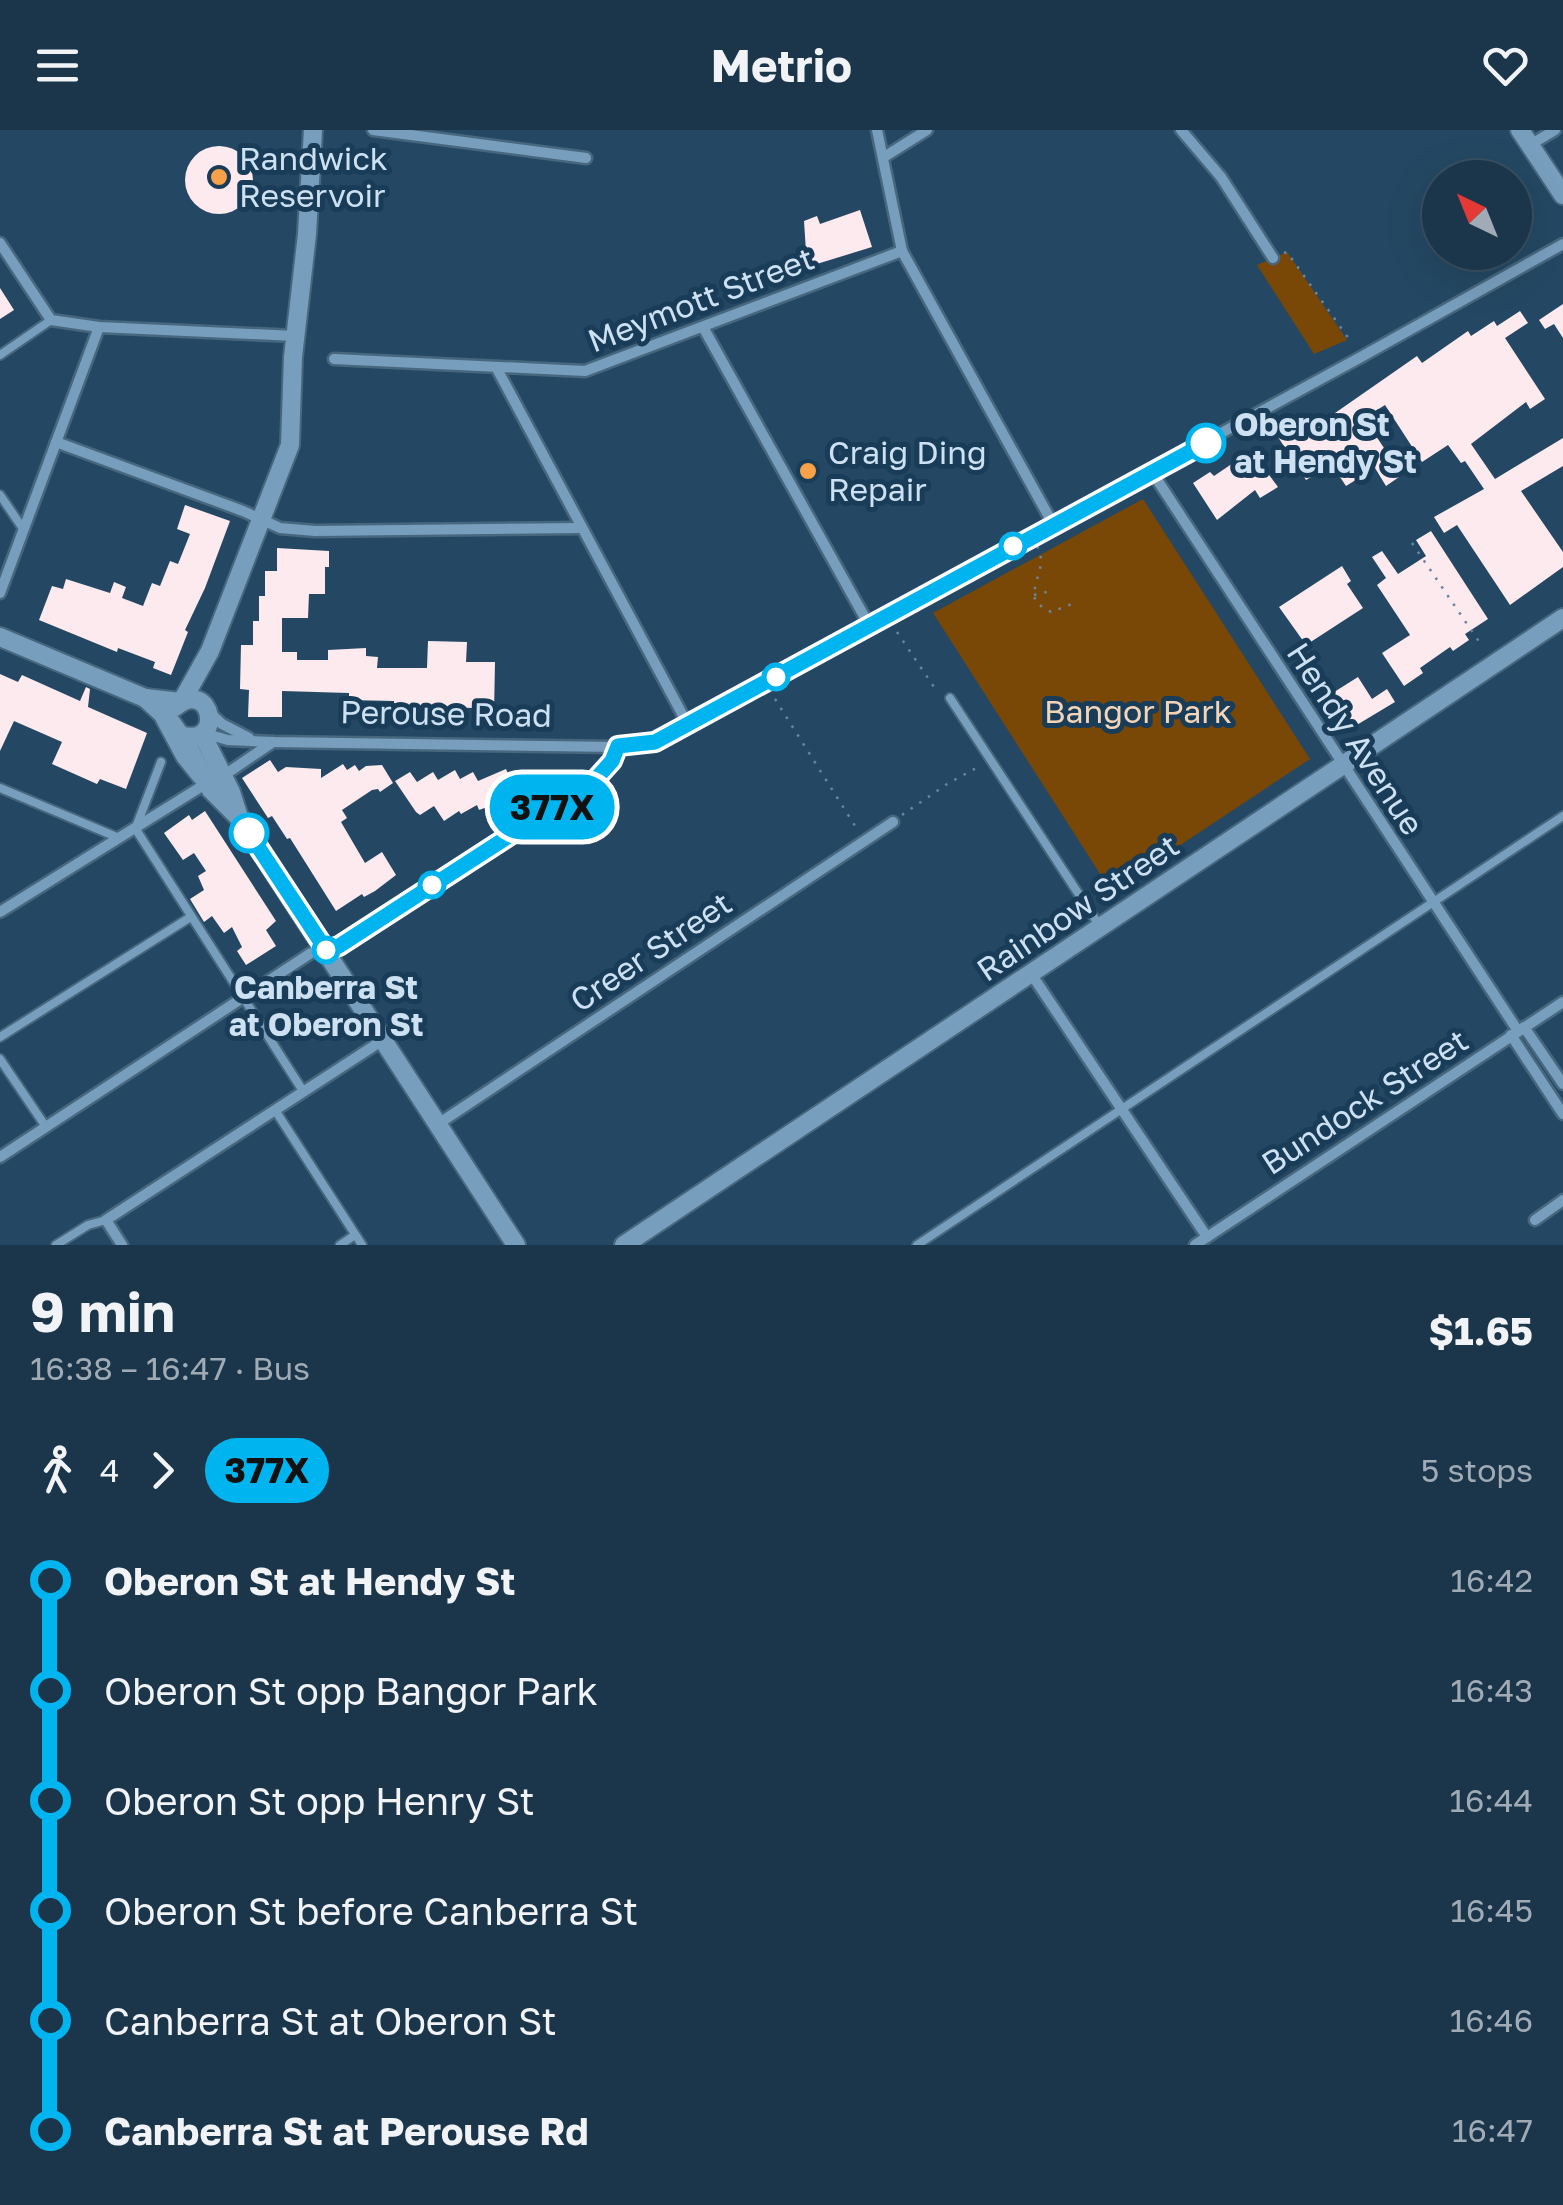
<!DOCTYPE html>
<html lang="en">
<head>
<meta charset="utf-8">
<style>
  :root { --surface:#1b364a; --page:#284154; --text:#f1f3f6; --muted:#a0abb5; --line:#395062 }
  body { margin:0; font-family:"Golos Text",sans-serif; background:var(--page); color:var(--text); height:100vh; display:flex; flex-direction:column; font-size:38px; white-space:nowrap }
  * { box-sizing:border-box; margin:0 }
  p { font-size:32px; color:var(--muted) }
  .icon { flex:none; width:55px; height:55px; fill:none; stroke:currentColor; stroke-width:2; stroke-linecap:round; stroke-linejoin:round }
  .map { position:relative; height:1115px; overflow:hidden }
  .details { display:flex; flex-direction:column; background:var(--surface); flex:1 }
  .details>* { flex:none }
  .badge { padding:0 20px; border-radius:32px; font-size:35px; line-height:65px }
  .needle { width:65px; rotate:317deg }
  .buttons { position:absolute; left:1422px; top:30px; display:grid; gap:20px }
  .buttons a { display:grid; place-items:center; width:110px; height:110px; border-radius:50%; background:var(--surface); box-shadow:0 10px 40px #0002,0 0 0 2px var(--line); font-size:50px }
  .map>.badge { position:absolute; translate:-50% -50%; box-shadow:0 0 0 5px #fff }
  .legs { display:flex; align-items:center; gap:15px; height:110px; padding:0 30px; font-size:32px }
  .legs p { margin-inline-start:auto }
  .head { display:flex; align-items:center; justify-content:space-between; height:170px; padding:0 30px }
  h1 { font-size:55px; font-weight:700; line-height:75px }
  ul { padding:0 30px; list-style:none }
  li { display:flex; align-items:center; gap:35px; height:110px; font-size:38px }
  li i { display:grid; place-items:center; width:15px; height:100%; margin:0 12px; background:currentColor }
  li i::after { content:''; width:25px; height:25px; margin:-12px; border:8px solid; border-radius:50%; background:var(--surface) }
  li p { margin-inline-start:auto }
  li:first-child i { background:linear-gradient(#0000 50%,currentColor 0) }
  li:last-child i { background:linear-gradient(currentColor 50%,#0000 0) }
  header { display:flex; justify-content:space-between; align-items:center; height:130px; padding:0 30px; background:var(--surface); font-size:45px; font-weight:700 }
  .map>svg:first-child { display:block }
  .green { fill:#794706 }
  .building { fill:#fdeaee }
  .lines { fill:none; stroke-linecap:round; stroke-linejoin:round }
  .service-casing { stroke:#47677e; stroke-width:12 }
  .minor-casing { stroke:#47677e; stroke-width:15 }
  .tertiary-casing { stroke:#47677e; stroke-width:22 }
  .path { stroke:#6a879e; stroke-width:2.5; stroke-dasharray:2.5 8; stroke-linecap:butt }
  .service { stroke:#789ebd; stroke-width:8 }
  .minor { stroke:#789ebd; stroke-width:10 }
  .tertiary { stroke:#789ebd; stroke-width:18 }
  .line-1-casing { stroke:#fff; stroke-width:22 }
  .line-1 { stroke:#00b5ef; stroke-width:15 }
  .poi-dot { fill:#f7a248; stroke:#193d58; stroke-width:4 }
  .stop-1-dot { fill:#fff; stroke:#00b5ef; stroke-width:5 }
  .labels { text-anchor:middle; stroke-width:10; stroke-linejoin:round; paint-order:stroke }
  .poi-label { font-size:32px; fill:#cee1f2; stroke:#193d58; text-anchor:start }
  .street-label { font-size:32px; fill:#cee1f2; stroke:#193d58 }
  .stop-label { font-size:32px; font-weight:bold; fill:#cee1f2; stroke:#193d58; text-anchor:start }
  .park-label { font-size:32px; fill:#f5d5b8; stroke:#193d58 }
</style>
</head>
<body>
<header><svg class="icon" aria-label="menu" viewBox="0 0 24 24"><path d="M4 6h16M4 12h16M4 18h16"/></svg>Metrio<svg class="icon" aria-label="heart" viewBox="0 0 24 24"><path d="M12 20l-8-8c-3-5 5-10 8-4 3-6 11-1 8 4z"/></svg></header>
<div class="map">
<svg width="1563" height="1115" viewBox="0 0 1563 1115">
  <rect width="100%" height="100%" fill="#244863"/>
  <g class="green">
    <polygon points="1287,122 1347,210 1314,224 1257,135"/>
    <polygon points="1143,369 1310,629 1111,761 933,483"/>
  </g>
  <g class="building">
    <circle cx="219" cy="50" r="34"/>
    <polygon points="860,80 872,117 807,137 804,91 817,86 820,94"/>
    <polygon points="0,158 14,180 0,189"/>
    <polygon points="1563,174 1563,208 1554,194 1545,199 1539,190"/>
    <polygon points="1520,181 1528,193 1505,208 1545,269 1530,279 1526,272 1471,314 1495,349 1563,308 1563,336 1521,361 1563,422 1563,437 1510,475 1457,395 1444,403 1434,387 1484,359 1465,331 1461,333 1448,315 1422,332 1385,275 1364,288 1402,345 1386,356 1375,338 1346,356 1332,335 1306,350 1278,307 1282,304 1277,297 1290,288 1296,296 1299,294 1301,296 1321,284 1325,290 1417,226 1422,233 1468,201 1471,206 1494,191 1497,196"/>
    <polygon points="1255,326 1278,357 1260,368 1255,360 1217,390 1193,353 1210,342 1214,346 1239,329 1247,331"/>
    <polygon points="185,375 230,391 205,458 185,500 188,502 171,545 153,538 155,532 118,518 117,522 39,490 52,456 63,459 66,449 110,463 114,452 126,457 122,468 143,476 152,453 160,456 170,431 178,434 190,404 177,399"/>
    <polygon points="1431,401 1488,489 1465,504 1469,510 1453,521 1450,517 1420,538 1423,543 1404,556 1382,523 1410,505 1377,455 1386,448 1372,427 1382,421 1398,444 1426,426 1416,410"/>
    <polygon points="277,418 329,421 329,437 325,437 325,464 309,464 308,488 282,488 282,522 297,522 297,530 328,530 328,520 366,518 366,526 378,527 377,538 427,538 428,511 467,512 466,532 495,532 494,583 478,583 478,578 417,577 417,582 394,582 394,571 349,570 349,563 282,561 282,587 248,587 249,560 240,559 241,515 253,515 253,491 259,491 259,466 265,466 265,441 277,441"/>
    <polygon points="1342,436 1351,451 1347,454 1363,478 1306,515 1279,477"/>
    <polygon points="0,544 18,552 22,545 80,571 86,557 90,559 88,577 147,603 126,659 100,649 97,654 52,634 62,612 14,591 0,621"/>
    <polygon points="1358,547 1372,569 1387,559 1395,572 1355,596 1331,564"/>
    <polygon points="270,630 278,642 286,637 321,639 321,648 343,634 347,640 355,635 359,641 366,636 382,635 393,653 380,662 378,659 372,660 342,680 347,688 341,692 365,733 382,722 396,745 375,761 364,767 362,764 336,781 290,708 287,709 272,686 268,688 242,648"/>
    <polygon points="506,639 517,664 515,667 479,680 477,675 461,684 459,681 444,691 434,676 420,685 416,682 395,651 410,642 417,652 433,642 438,650 455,640 460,649 473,642 478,651"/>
    <polygon points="205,681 276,791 266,800 276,816 246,835 237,821 242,817 232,797 224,803 212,786 204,792 190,769 204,760 198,746 206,741 194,723 183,730 164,703 189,685 192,690"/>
  </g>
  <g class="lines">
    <defs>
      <g id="service">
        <polyline points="0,225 51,190"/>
        <polyline points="0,365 24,400"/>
        <polyline points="950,568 1099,795"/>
        <polyline points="160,590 181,629 198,650"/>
        <polyline points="0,658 119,708"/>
        <polyline points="136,697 161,632"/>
        <polyline points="135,698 303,961"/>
        <polyline points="0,907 189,788"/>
        <polyline points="0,929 46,997"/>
        <polyline points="275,980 362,1115"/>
        <polyline points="56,1115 88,1095 106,1090"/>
        <polyline points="340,1115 355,1105"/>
        <polyline points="917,1115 1563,686"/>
      </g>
      <g id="minor">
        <polyline points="373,0 586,28"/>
        <polyline points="877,0 902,121 1053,394"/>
        <polyline points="1181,0 1221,47 1273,128"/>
        <polyline points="1530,15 1555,0"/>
        <polyline points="884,27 927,0"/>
        <polyline points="0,113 51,190 99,197 295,206"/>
        <polyline points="703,197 869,495"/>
        <polyline points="334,229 585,241 902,121"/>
        <polyline points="496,237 687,593"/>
        <polyline points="56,312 243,381 280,398 315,401 581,398"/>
        <polyline points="1152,342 1518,901"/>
        <polyline points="0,463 99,197"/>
        <polyline points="209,582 222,594 249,608"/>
        <polyline points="203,603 228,610 274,612 618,617 638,616 655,611 1361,227 1563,114"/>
        <polyline points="223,646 273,612"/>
        <polyline points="0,782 207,653"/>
        <polyline points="1032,845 1207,1107"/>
        <polyline points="1524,897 1563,954"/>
        <polyline points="1511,905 1563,984"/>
        <polyline points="438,994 893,692"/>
        <polyline points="0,1027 311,823 339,816 594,651 611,631 618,617"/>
        <polyline points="1535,1090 1563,1070"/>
        <polyline points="122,1115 106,1090 383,910"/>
        <polyline points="1195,1115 1563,872"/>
      </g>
      <g id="tertiary">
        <polyline points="1520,0 1563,65"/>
        <polyline points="0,507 145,568 180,572"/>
        <polyline points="145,568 171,592 186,613 211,660 239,688 516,1115"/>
        <polyline points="182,571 210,521 290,315 293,227 307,104 313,0"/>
        <path d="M175 577C212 546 226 619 180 605"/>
        <polyline points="202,604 231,662 239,687"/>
        <polyline points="624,1115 1563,488"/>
      </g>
    </defs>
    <use href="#service" class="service-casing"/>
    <use href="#minor" class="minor-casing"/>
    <use href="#tertiary" class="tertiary-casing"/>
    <g class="path">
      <polyline points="1284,123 1287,122 1349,209"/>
      <polyline points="1412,413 1482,516"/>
      <path d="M1037 416C1049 438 1029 452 1036 473L1051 482 1072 474"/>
      <polyline points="1034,465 1047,462"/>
      <polyline points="897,502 938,563"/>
      <polyline points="775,569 857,699"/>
      <polyline points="902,685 947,654 980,636"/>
    </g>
    <use href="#service" class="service"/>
    <use href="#minor" class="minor"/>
    <use href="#tertiary" class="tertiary"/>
  </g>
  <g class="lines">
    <defs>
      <polyline id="line-1" points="249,703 326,820 339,816 594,651 612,631 618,616 655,612 1206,313"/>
    </defs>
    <use href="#line-1" class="line-1-casing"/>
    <use href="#line-1" class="line-1"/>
  </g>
  <g class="poi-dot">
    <circle cx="219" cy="47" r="10"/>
    <circle cx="808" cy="341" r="10"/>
  </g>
  <g class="stop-1-dot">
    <circle cx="1206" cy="313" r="18"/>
    <circle cx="1013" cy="416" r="12"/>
    <circle cx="776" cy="547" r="12"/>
    <circle cx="249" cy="703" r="18"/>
    <circle cx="432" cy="755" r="12"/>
    <circle cx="326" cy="820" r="12"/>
  </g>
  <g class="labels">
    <g class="poi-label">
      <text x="239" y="40">Randwick<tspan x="239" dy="37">Reservoir</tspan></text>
      <text x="828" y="334">Craig Ding<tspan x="828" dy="37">Repair</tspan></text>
    </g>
    <g class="street-label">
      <text transform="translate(701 170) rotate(-21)" y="11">Meymott Street</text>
      <text transform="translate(446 584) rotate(1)" y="11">Perouse Road</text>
      <text transform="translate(1355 609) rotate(57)" y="11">Hendy Avenue</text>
      <text transform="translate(1078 778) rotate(-34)" y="11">Rainbow Street</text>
      <text transform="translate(651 822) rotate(-34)" y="11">Creer Street</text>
      <text transform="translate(1365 972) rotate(-33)" y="11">Bundock Street</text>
    </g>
    <g class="stop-label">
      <text x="1234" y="306">Oberon St<tspan x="1234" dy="37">at Hendy St</tspan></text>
      <text x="326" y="869" text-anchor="middle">Canberra St<tspan x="326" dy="37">at Oberon St</tspan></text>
    </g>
    <g class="park-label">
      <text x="1138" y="593">Bangor Park</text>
    </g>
  </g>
</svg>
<div class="buttons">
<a><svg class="needle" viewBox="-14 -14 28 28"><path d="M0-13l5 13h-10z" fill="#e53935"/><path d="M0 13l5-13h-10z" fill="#a0abb5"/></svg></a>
</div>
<b class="badge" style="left:552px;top:677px;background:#00b5ef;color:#111">377X</b>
</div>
<section class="details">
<div class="head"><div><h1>9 min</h1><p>16:38 – 16:47 · Bus</p></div><b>$1.65</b></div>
<div class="legs"><svg class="icon" aria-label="walk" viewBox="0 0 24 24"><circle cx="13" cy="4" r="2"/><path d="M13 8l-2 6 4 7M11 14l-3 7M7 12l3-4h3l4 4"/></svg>4<svg class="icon" aria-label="forward" viewBox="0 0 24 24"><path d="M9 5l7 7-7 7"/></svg><b class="badge" style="background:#00b5ef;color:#111">377X</b><p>5 stops</p></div>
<ul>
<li><i style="color:#00b5ef"></i><b>Oberon St at Hendy St</b><p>16:42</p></li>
<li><i style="color:#00b5ef"></i><span>Oberon St opp Bangor Park</span><p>16:43</p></li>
<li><i style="color:#00b5ef"></i><span>Oberon St opp Henry St</span><p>16:44</p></li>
<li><i style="color:#00b5ef"></i><span>Oberon St before Canberra St</span><p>16:45</p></li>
<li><i style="color:#00b5ef"></i><span>Canberra St at Oberon St</span><p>16:46</p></li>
<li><i style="color:#00b5ef"></i><b>Canberra St at Perouse Rd</b><p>16:47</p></li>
</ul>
</section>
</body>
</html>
